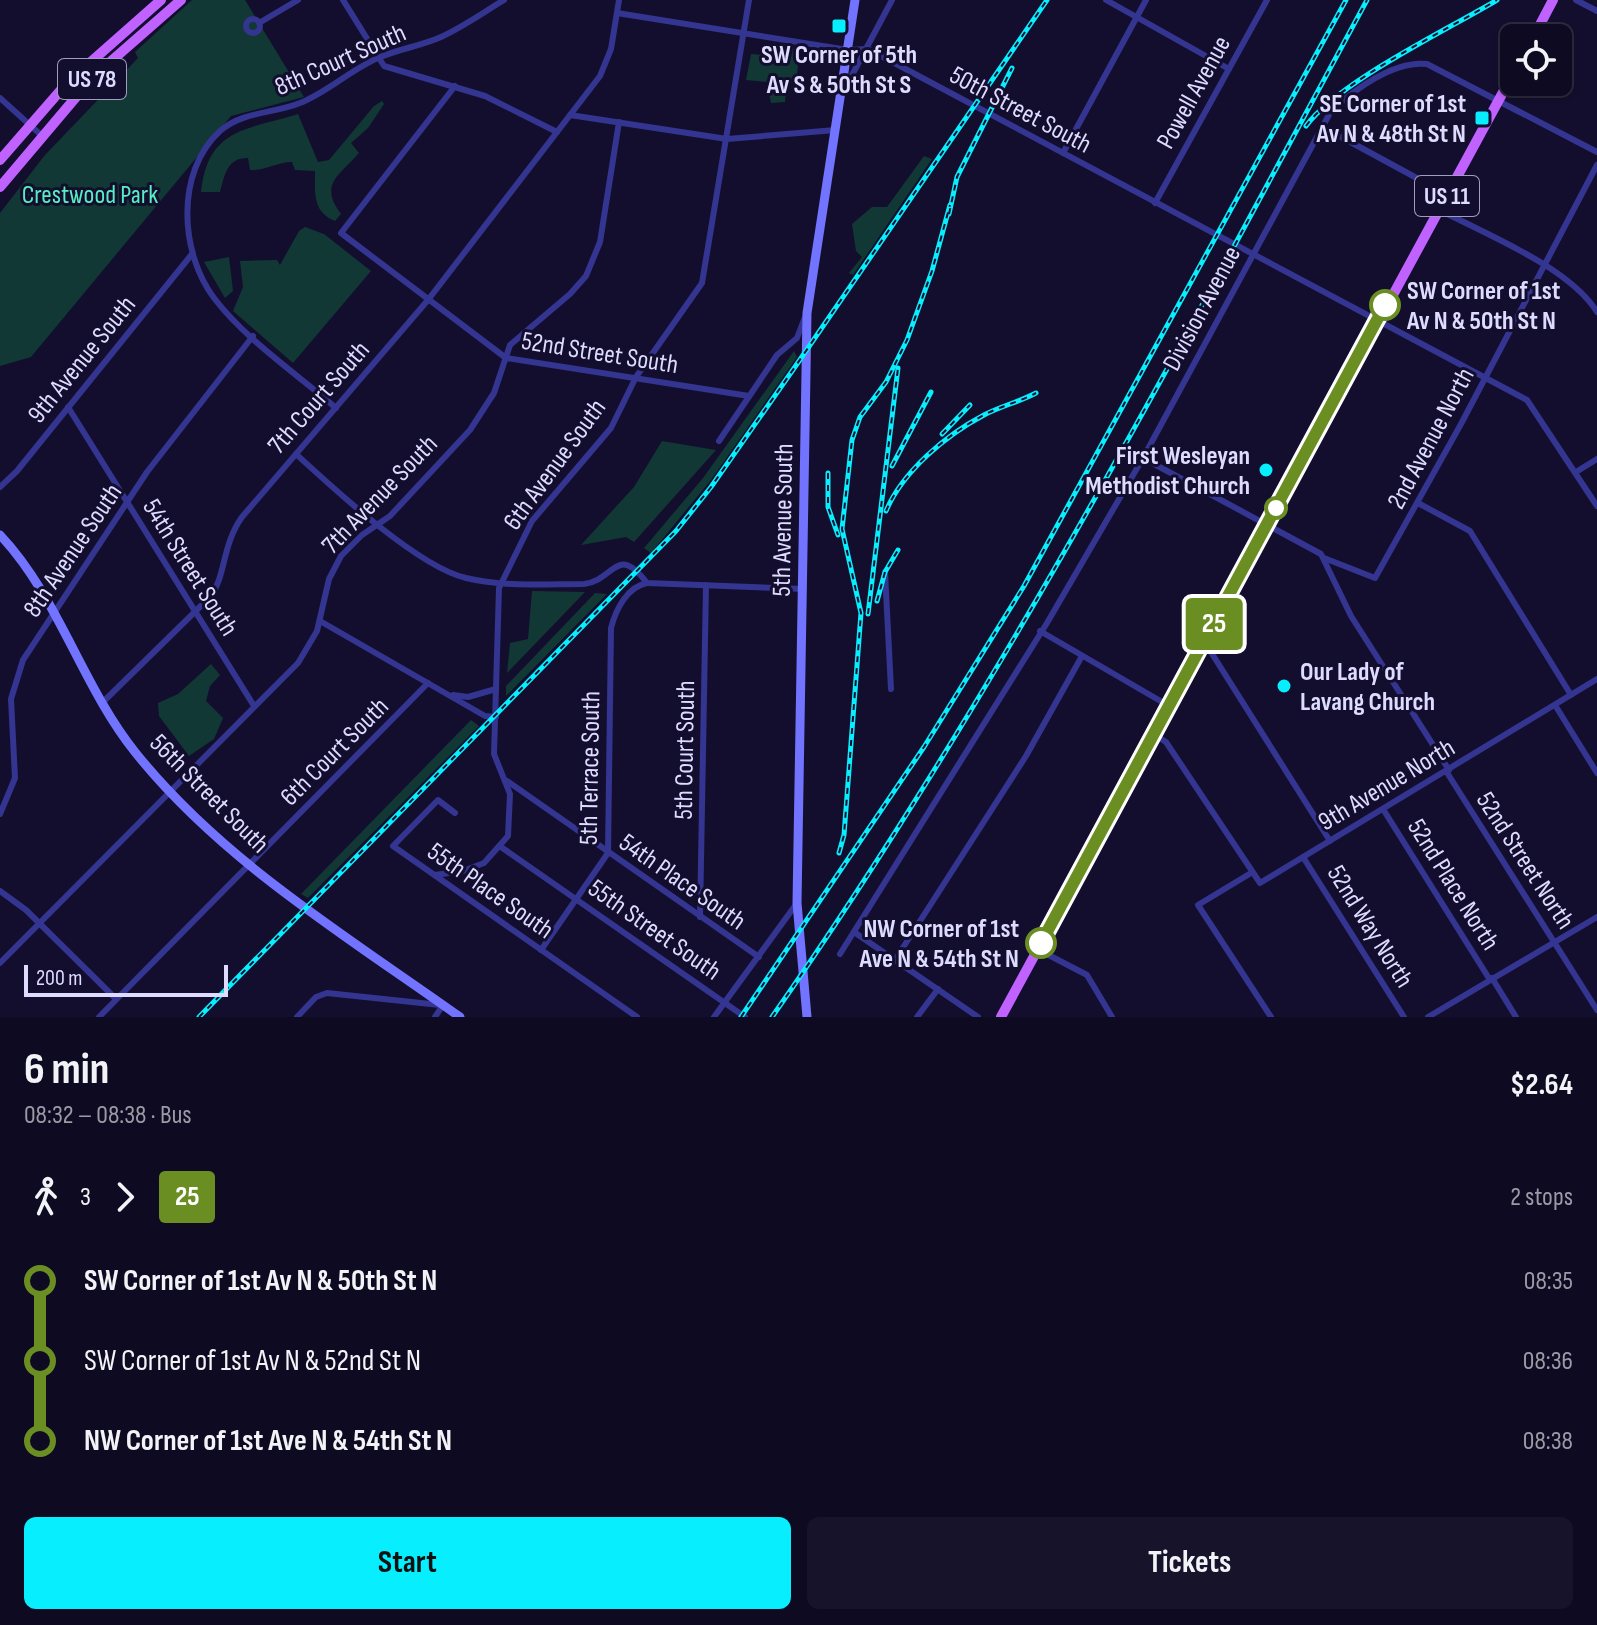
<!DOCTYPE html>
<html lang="en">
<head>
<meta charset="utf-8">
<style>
  :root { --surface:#0e0a22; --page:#17132a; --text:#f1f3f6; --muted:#9b9aa5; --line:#2e2b40; --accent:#07efff }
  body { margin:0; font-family:"Sofia Sans Condensed",sans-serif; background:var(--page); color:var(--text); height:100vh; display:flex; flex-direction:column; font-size:30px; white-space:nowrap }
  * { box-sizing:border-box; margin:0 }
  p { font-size:26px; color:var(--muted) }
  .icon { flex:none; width:44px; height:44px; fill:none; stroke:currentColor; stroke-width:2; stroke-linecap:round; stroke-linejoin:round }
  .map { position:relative; height:1017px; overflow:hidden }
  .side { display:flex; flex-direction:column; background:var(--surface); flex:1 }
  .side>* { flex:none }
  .badge { padding:0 16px; border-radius:6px; font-size:28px; line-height:52px }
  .tools { position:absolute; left:1500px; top:24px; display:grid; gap:16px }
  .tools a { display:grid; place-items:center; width:72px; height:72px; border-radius:12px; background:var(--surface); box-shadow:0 2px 6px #0004,0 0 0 2px var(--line); font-size:40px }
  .scale { position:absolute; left:24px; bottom:20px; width:204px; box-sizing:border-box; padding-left:8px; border:4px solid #dddbff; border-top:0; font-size:22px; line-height:28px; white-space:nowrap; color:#dddbff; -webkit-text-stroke:6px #130e2d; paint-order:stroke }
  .map>.badge { position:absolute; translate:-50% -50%; box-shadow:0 0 0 4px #fff }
  .legs { display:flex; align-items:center; gap:12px; height:88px; padding:0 24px; font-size:26px }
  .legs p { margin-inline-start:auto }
  .head { display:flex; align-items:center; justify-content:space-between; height:136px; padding:0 24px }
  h1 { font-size:44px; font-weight:700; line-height:60px }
  .primary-button { display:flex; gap:16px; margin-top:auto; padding:16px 24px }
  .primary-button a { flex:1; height:92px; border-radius:12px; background:var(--accent); color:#111; font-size:32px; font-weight:700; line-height:92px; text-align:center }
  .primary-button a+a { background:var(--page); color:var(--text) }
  ul { padding:0 24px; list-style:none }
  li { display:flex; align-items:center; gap:28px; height:80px; font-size:30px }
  li i { display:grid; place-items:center; width:12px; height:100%; margin:0 10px; background:currentColor }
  li i::after { content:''; width:20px; height:20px; margin:-10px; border:6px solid; border-radius:50%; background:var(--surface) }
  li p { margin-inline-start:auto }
  li:first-child i { background:linear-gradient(#0000 50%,currentColor 0) }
  li:last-child i { background:linear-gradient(currentColor 50%,#0000 0) }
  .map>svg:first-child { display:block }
  .green { fill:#113835 }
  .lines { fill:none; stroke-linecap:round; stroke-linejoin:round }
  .street { stroke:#343491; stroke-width:6 }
  .secondary { stroke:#7273ff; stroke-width:9 }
  .primary { stroke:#bf62ff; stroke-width:10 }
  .rail-casing { stroke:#07efff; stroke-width:5 }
  .rail { stroke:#130e2d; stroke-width:2; stroke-dasharray:6; stroke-linecap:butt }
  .line-1-casing { stroke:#fff; stroke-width:18 }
  .line-1 { stroke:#6b8e23; stroke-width:12 }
  .poi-dot { fill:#07efff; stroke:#130e2d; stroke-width:3 }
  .stop-1-dot { fill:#fff; stroke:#6b8e23; stroke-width:4 }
  .labels { text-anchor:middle; stroke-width:6; stroke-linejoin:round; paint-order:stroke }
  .shield { fill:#130e2d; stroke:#a09ec0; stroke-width:2 }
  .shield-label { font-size:24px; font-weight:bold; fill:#dddbff }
  .poi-label { font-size:26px; font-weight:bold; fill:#dddbff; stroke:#130e2d; text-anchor:end }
  .street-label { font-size:26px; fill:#dddbff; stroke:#130e2d }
  .park-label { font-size:26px; fill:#58eec3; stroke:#130e2d }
  .stop-label { font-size:26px; font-weight:bold; fill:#dddbff; stroke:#130e2d; text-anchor:start }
</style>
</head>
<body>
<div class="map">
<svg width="1597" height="1017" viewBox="0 0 1597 1017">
  <rect width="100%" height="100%" fill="#130e2d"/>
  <g class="green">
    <polygon points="192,0 245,0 304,97 231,116 31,357 0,366 0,213 45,155 138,58 135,52"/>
    <polygon points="781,46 800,48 796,83 787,83 785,102 771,103 767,82 746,80 751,54 778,56"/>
    <path d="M382 101 384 104 368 128 351 143 359 153C338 177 319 184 341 214L335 221C312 212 315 192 315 171L295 170 292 162C276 162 266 171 250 170L248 158C227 158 225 174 220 192H201C208 126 249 130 298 114L318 162 329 160 374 106Z"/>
    <polygon points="924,156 932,159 853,275 849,273 862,257 856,251 852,224 872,207 887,207"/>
    <polygon points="305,227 324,234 371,271 293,363 233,311 243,287 240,261 277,260 280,265 299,231"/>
    <polygon points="229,257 233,291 225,298 204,262"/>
    <polygon points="794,351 797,357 711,480 651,553 644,548 703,478"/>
    <polygon points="662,441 716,450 634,542 626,537 581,545 634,487"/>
    <polygon points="532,591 585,592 507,673 510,643 528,639"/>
    <polygon points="595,593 607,594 506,696 506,686"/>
    <polygon points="211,664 220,675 210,686 206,701 223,718 214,739 189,756 159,716 158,703 178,694"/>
    <polygon points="471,720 479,726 308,898 301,894"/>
  </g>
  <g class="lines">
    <g class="street">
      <polyline points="343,0 384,66 485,96 557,132"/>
      <polyline points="1106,0 1229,69"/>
      <polyline points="1576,0 1597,11"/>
      <polyline points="617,13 848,50 868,49 1527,400 1597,506"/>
      <circle cx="253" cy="26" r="7"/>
      <polyline points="259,23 298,0"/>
      <polyline points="455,86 341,233 506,358 749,396"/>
      <polyline points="843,92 892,0"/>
      <polyline points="0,98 41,135"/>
      <polyline points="570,115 727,139 836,130"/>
      <polyline points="1321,126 1448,195"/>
      <polyline points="1063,153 1146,0"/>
      <polyline points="1155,203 1267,0"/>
      <path d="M1440 210C1487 235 1569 267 1597 312"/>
      <polyline points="68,407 254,706"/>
      <path d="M336 408C296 373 246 340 214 298 180 253 175 172 220 131 243 111 273 114 300 103 328 92 350 70 378 58 398 49 421 46 441 37 463 27 484 12 504 0"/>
      <polyline points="719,441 777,355 797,338 805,317"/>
      <path d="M296 454C333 488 418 567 466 578 503 587 545 584 584 584 615 580 617 543 647 583L803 589"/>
      <polyline points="1143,458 1321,554 1351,616 1449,770"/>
      <polyline points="1576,472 1597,459"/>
      <polyline points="0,487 17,471 192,254"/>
      <polyline points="1418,503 1470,531 1571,695"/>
      <polyline points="1324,558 1375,578 1461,424 1597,165"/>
      <polyline points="885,572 891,689"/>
      <polyline points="320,621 485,716 496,717"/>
      <polyline points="1040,631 1169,706"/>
      <polyline points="1204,641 1330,841"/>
      <polyline points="453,695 468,697 496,689"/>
      <path d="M103 702 211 596C226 575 222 545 242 517L428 300 600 76 611 49 619 0"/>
      <polyline points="1555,705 1597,773"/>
      <polyline points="1153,734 1166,742 1260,883 1597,679"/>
      <polyline points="1446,771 1597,1010"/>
      <polyline points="507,781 759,957"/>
      <polyline points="1383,809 1490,980"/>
      <polyline points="455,813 438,800 393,846 637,1017"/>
      <polyline points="0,814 15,778 11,699 23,660 147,472 253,336"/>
      <polyline points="501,847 745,1017"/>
      <polyline points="1303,857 1404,1017"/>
      <polyline points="1251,873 1198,905 1271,1017"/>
      <polyline points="435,875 463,871 484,863 508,836 510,794 494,754 499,588 532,521 611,428 636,377 702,283 749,0"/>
      <polyline points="0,891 26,910 116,999"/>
      <polyline points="700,917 706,585"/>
      <polyline points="854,932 978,1017"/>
      <polyline points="1037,949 1087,975 1112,1017"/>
      <path d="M541 950 608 853 611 628C616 609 627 587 647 583"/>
      <path d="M840 954 1047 623 1143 458 1331 111C1354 90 1394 60 1427 64L1597 152"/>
      <polyline points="895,960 1026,756 1082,656"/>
      <polyline points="0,963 298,663 317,631 329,579 341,556 362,535 390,516 470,430 494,393 510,345 570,294 586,276 600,242 619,122"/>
      <polyline points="1492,978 1516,1017"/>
      <polyline points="99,1017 428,683"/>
      <polyline points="297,1017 316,997 327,993 440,1005"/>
      <polyline points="435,1017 443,1005"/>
      <polyline points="714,1017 797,903"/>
      <polyline points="917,1017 938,989"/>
      <polyline points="1428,1017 1597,917"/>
    </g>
    <g class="secondary">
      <path d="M0 535C58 596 82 686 135 752 222 861 348 937 460 1017"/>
      <polyline points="807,1017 797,903 807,313 855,0"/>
    </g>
    <g class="primary">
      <polyline points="1533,38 1553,0"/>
      <polyline points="0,160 67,83 161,0"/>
      <polyline points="0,187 93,77 181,0"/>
      <polyline points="1001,1017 1514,72"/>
    </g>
    <defs>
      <g id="rail">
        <path d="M1306 126C1338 82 1447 30 1497 0"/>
        <polyline points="949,214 957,177 1012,68"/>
        <polyline points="942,434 970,405"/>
        <polyline points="892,466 931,392"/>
        <polyline points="828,473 828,507 838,535"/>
        <path d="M886 511C903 471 946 435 984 415 1001 406 1019 402 1036 393"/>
        <polyline points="877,601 885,572 898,550"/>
        <polyline points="868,614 898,368"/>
        <polyline points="839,853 844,835 861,613 842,529 852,440 860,417 886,382 907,340 932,271 950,205"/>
        <polyline points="199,1017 676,531 711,487 797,364 1047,0"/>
        <polyline points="741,1017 924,747 1024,586 1346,0"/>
        <path d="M772 1017C998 694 1180 346 1367 0"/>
      </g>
    </defs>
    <use href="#rail" class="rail-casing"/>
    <use href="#rail" class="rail"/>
  </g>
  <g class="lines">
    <defs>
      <polyline id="line-1" points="1041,943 1385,305"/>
    </defs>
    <use href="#line-1" class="line-1-casing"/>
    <use href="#line-1" class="line-1"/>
  </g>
  <g class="poi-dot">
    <rect x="831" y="18" width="16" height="16" rx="4"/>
    <rect x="1474" y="110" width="16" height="16" rx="4"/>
    <circle cx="1266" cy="470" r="8"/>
    <circle cx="1284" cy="686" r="8"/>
  </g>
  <g class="stop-1-dot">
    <circle cx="1385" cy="305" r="14"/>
    <circle cx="1276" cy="508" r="10"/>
    <circle cx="1041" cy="943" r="14"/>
  </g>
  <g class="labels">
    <g class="shield">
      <rect x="58" y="59" width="68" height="40" rx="6"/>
      <rect x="1415" y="176" width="64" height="40" rx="6"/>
    </g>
    <g class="shield-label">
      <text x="92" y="87">US 78</text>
      <text x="1447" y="204">US 11</text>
    </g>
    <g class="poi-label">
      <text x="839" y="63" text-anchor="middle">SW Corner of 5th<tspan x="839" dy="30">Av S &amp; 50th St S</tspan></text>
      <text x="1466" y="112">SE Corner of 1st<tspan x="1466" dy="30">Av N &amp; 48th St N</tspan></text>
      <text x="1250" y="464">First Wesleyan<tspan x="1250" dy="30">Methodist Church</tspan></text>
      <text x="1300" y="680" text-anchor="start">Our Lady of<tspan x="1300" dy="30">Lavang Church</tspan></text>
    </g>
    <g class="street-label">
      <text transform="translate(340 59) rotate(-24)" y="9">8th Court South</text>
      <text transform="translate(1193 92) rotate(-61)" y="9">Powell Avenue</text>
      <text transform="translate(1021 109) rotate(28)" y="9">50th Street South</text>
      <text transform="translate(1201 308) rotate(-62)" y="9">Division Avenue</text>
      <text transform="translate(600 352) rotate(9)" y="9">52nd Street South</text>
      <text transform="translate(81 359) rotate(-51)" y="9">9th Avenue South</text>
      <text transform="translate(318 397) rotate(-49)" y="9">7th Court South</text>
      <text transform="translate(1430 438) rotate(-62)" y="9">2nd Avenue North</text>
      <text transform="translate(554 464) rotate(-54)" y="9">6th Avenue South</text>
      <text transform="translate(379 494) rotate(-46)" y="9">7th Avenue South</text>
      <text transform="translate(782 520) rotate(-89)" y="9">5th Avenue South</text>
      <text transform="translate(72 550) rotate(-56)" y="9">8th Avenue South</text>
      <text transform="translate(191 567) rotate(58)" y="9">54th Street South</text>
      <text transform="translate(684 750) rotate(-89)" y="9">5th Court South</text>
      <text transform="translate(334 751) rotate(-45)" y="9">6th Court South</text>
      <text transform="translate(589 768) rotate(-89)" y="9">5th Terrace South</text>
      <text transform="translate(1386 784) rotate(-31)" y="9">9th Avenue North</text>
      <text transform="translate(210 793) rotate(45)" y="9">56th Street South</text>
      <text transform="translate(1526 860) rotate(57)" y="9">52nd Street North</text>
      <text transform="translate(683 881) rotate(35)" y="9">54th Place South</text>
      <text transform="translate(1454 884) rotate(58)" y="9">52nd Place North</text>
      <text transform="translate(491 890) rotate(35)" y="9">55th Place South</text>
      <text transform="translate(1371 926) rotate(58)" y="9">52nd Way North</text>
      <text transform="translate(655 929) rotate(35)" y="9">55th Street South</text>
    </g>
    <g class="park-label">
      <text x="90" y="203">Crestwood Park</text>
    </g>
    <g class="stop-label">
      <text x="1407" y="299">SW Corner of 1st<tspan x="1407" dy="30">Av N &amp; 50th St N</tspan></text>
      <text x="1019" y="937" text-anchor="end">NW Corner of 1st<tspan x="1019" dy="30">Ave N &amp; 54th St N</tspan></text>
    </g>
  </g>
</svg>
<div class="tools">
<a><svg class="icon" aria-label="locate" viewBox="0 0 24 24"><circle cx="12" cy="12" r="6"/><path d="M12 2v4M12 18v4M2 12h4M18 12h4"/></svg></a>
</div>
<div class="scale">200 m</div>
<b class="badge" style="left:1214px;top:624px;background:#6b8e23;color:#fff">25</b>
</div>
<section class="side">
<div class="head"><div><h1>6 min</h1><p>08:32 – 08:38 · Bus</p></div><b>$2.64</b></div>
<div class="legs"><svg class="icon" aria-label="walk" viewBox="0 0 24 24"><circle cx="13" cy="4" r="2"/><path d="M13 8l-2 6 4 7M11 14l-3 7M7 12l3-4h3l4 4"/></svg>3<svg class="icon" aria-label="forward" viewBox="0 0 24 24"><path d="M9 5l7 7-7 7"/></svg><b class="badge" style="background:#6b8e23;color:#fff">25</b><p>2 stops</p></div>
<ul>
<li><i style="color:#6b8e23"></i><b>SW Corner of 1st Av N &amp; 50th St N</b><p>08:35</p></li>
<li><i style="color:#6b8e23"></i><span>SW Corner of 1st Av N &amp; 52nd St N</span><p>08:36</p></li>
<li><i style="color:#6b8e23"></i><b>NW Corner of 1st Ave N &amp; 54th St N</b><p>08:38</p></li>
</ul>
<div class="primary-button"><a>Start</a><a>Tickets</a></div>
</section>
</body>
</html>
